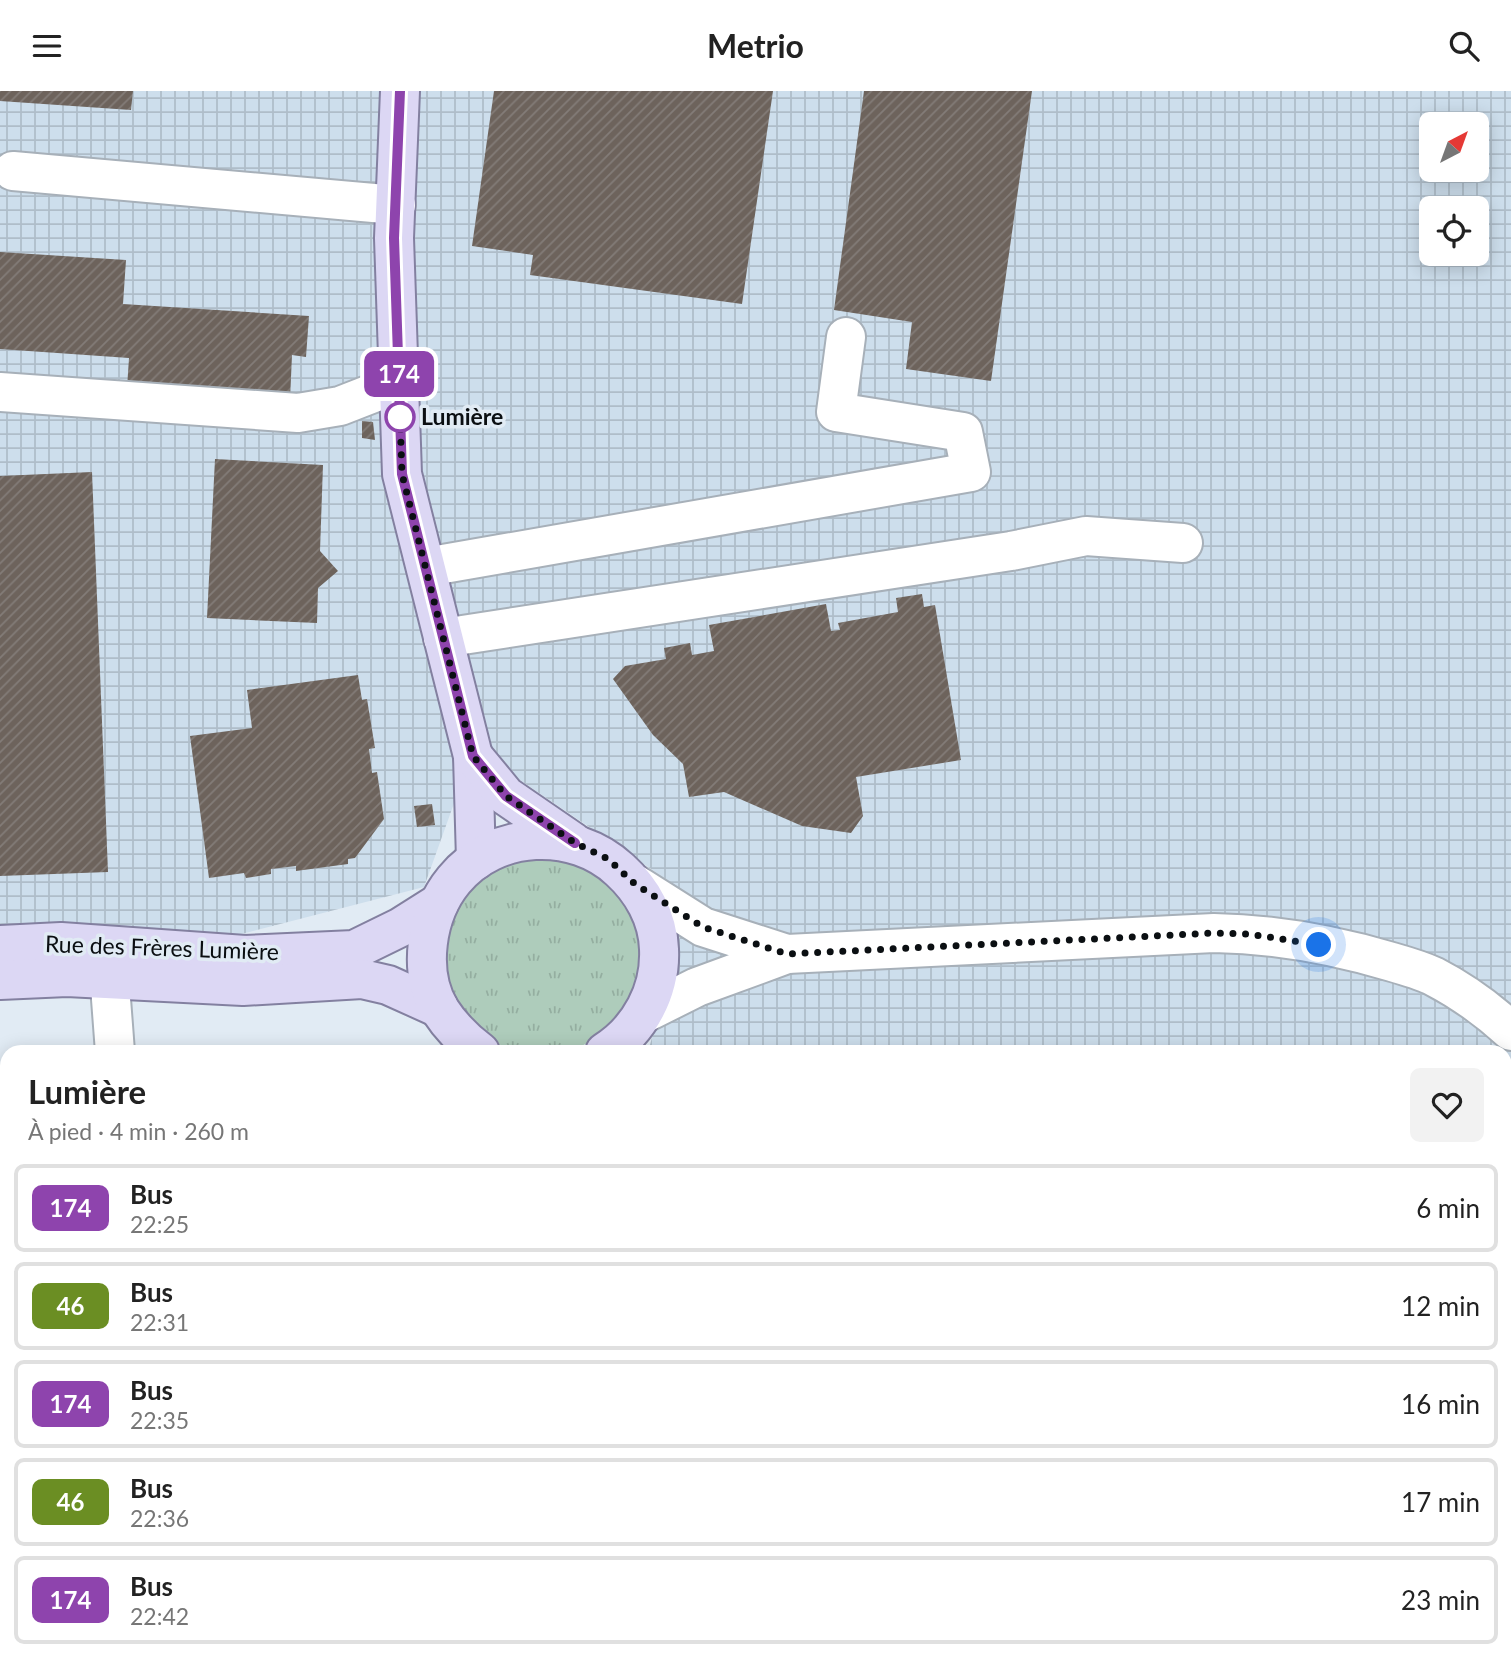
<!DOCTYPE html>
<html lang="fr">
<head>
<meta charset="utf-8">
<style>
  :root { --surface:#fff; --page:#f2f2f2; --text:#222; --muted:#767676; --line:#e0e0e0 }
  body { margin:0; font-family:Lato,sans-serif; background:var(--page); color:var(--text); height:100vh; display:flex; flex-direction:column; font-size:26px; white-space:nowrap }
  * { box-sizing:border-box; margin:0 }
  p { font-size:23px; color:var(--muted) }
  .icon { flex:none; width:38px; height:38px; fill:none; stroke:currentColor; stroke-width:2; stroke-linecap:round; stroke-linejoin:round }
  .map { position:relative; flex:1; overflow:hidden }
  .side { position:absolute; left:0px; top:954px; width:1512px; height:625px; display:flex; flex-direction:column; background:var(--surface); border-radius:21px 21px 0 0; box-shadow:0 4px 18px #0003 }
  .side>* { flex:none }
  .badge { padding:0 14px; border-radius:10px; font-size:24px; line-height:46px }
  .needle { width:46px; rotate:41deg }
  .buttons { position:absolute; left:1419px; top:21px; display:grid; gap:14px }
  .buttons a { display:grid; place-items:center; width:70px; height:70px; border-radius:10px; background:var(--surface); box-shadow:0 4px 18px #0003; font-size:35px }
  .you { position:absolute; width:35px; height:35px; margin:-18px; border:5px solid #fff; border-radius:50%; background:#1a73e8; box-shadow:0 0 0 10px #1a73e833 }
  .map>.badge { position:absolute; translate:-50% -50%; box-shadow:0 0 0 4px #fff }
  .round { display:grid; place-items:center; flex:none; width:74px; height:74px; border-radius:10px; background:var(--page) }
  .headline { display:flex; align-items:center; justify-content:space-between; height:119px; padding:0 28px }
  h1 { font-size:33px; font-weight:700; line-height:52px }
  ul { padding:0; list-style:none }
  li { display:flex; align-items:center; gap:21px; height:88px; margin:0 14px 10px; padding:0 14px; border:4px solid var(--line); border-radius:10px }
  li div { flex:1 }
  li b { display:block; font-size:26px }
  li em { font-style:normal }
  li .badge { min-width:77px; font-weight:700; text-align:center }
  header { display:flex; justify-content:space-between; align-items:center; height:91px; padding:0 28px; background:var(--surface); font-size:32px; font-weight:700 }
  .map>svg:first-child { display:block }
  .industrial { fill:url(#industrial-grid); fill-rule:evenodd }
  .grass { fill:url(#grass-tufts) }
  .park { fill:#aeccbb }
  .building { fill:url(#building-hatch) }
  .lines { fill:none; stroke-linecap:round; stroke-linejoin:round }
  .minor-casing { stroke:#a7b0b9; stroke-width:42 }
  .major-casing { stroke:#8380a0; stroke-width:42 }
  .minor { stroke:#fff; stroke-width:38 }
  .major { stroke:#dcd7f4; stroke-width:38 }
  .line-casing { stroke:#fff; stroke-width:16 }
  .line { stroke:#8e44ad; stroke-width:10 }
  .walk { stroke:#0b0f12; stroke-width:7; stroke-dasharray:0 12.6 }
  .stop-dot { fill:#fff; stroke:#8e44ad; stroke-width:3.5 }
  .labels { text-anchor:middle; stroke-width:7; stroke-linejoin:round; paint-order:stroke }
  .stop-label { font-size:23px; font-weight:bold; fill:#0b0f12; stroke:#e1ebf4; text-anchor:start }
  .street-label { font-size:23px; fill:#0b0f12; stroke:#e1ebf4 }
</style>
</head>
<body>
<header><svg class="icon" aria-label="menu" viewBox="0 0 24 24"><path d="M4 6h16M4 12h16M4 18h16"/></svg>Metrio<svg class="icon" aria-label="search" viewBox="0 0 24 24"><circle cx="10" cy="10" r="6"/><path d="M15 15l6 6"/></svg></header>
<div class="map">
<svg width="1511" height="1577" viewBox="0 0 1511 1577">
  <defs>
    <pattern id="industrial-grid" width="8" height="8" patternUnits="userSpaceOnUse" patternTransform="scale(1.75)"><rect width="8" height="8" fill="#cddeec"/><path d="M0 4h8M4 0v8" fill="none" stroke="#afbdc9"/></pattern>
    <pattern id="grass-tufts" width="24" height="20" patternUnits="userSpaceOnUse" patternTransform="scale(1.75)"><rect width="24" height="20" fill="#aeccbb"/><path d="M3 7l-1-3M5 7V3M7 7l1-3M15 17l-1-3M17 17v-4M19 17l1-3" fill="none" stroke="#94aea0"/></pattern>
    <pattern id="building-hatch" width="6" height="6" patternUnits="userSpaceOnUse" patternTransform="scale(1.75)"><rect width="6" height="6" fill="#6d635c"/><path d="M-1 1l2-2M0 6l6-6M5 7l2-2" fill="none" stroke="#837c78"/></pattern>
  </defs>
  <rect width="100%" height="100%" fill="#e1ebf4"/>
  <path class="industrial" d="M0 0H1511V1577H1050L1045 1572H1505V961H648L691 805 511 683 457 704 424 796 230 846H0ZM1432 33H1477V79H1432ZM1432 117H1477V163H1432Z"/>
  <circle class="grass" cx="542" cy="863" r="100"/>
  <polygon class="park" points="7,1399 7,1572 980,1572 986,1577 0,1577 0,1404"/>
  <g class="building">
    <polygon points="0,0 133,0 131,19 0,10"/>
    <polygon points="494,0 773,0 742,213 530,184 533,164 472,155"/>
    <polygon points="864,0 1032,0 991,290 906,278 912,231 834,219"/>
    <polygon points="0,161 126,169 123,213 309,225 306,266 292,264 290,309 127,297 129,267 0,258"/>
    <polygon points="362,330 373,331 375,349 362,347"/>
    <polygon points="215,368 323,374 320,460 338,480 318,497 317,532 207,527"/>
    <polygon points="92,381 108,781 0,785 0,385"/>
    <polygon points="922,503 924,516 935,514 961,669 856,686 863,725 851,742 802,735 724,701 689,706 683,673 653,644 613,588 625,575 666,568 664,557 690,552 692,564 714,560 709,534 826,513 831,540 840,539 838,532 898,521 896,507"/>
    <polygon points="358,584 362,609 367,608 375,657 369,658 372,682 377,681 384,728 355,767 348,768 348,773 296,780 296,775 271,778 271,783 246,787 244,782 209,787 190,645 252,637 247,599"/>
    <polygon points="432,713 435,734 417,736 414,715"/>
    <polygon points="2,1058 7,1059 7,1136 0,1134 0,1065"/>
    <polygon points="1505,1140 1511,1146 1511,1345 1505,1344"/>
    <polygon points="0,1191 7,1194 7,1297 0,1282"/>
  </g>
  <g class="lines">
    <defs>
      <g id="minor">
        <polyline points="13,80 396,114"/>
        <polyline points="0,301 298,322 340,315 399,292"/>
        <polyline points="426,476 971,381 963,341 836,321 846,246"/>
        <polyline points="443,547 1011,460 1086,445 1183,452"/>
        <polyline points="635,793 703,836 787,863"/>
        <polyline points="107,855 115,961"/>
        <path d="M643 923 697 896 787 863 1214 842C1274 843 1335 854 1392 871 1406 875 1420 879 1433 885 1462 900 1487 918 1511 940"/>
        <polyline points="1022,1572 1027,1577"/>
        <polyline points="1328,1577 1329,1572"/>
      </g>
      <g id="major">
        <polyline points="400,0 394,147 402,383 473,665 476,769"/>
        <polyline points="473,665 506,705 573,751"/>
        <polyline points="0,854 61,851 245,864 354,859 401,836 439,812"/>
        <polyline points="0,889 67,886 243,895 362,888 388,894 439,917"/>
        <path d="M480 961C464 949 451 936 440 919 417 880 426 823 454 789 495 739 574 736 620 779 642 799 658 827 659 858 661 899 640 939 605 961"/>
      </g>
    </defs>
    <use href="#minor" class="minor-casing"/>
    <use href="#major" class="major-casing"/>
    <use href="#minor" class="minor"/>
    <use href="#major" class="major"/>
  </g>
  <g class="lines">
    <defs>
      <polyline id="line" points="400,0 394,147 402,383 473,665 506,705 575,752"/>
    </defs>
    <use href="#line" class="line-casing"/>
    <use href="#line" class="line"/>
    <polyline class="walk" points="400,326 402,383 473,665 506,705 575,752 608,768 635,793 668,814 703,836 787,863 1214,842 1249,843 1319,854"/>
  </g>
  <circle class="stop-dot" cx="400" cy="326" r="14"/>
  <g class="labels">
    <g class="stop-label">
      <text x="421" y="334">Lumière</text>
    </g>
    <g class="street-label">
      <text transform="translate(162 857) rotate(2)" y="8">Rue des Frères Lumière</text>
    </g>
  </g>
</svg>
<div class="buttons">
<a><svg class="needle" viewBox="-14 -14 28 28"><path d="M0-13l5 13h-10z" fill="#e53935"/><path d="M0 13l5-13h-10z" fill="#767676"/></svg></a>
<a><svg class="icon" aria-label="locate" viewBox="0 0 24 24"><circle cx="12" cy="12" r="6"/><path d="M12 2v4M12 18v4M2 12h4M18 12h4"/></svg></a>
</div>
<div class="you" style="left:1319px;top:854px"></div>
<b class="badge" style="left:399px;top:283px;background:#8e44ad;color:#fff">174</b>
<section class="side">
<div class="headline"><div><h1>Lumière</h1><p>À pied · 4 min · 260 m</p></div><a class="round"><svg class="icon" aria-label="heart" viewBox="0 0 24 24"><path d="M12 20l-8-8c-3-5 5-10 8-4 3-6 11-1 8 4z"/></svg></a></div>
<ul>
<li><span class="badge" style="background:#8e44ad;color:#fff">174</span><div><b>Bus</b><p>22:25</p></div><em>6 min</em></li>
<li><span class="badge" style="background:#6b8e23;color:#fff">46</span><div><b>Bus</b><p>22:31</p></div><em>12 min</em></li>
<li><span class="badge" style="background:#8e44ad;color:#fff">174</span><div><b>Bus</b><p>22:35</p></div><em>16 min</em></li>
<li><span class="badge" style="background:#6b8e23;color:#fff">46</span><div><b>Bus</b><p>22:36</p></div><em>17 min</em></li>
<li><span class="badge" style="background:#8e44ad;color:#fff">174</span><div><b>Bus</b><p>22:42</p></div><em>23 min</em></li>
</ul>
</section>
</div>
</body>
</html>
